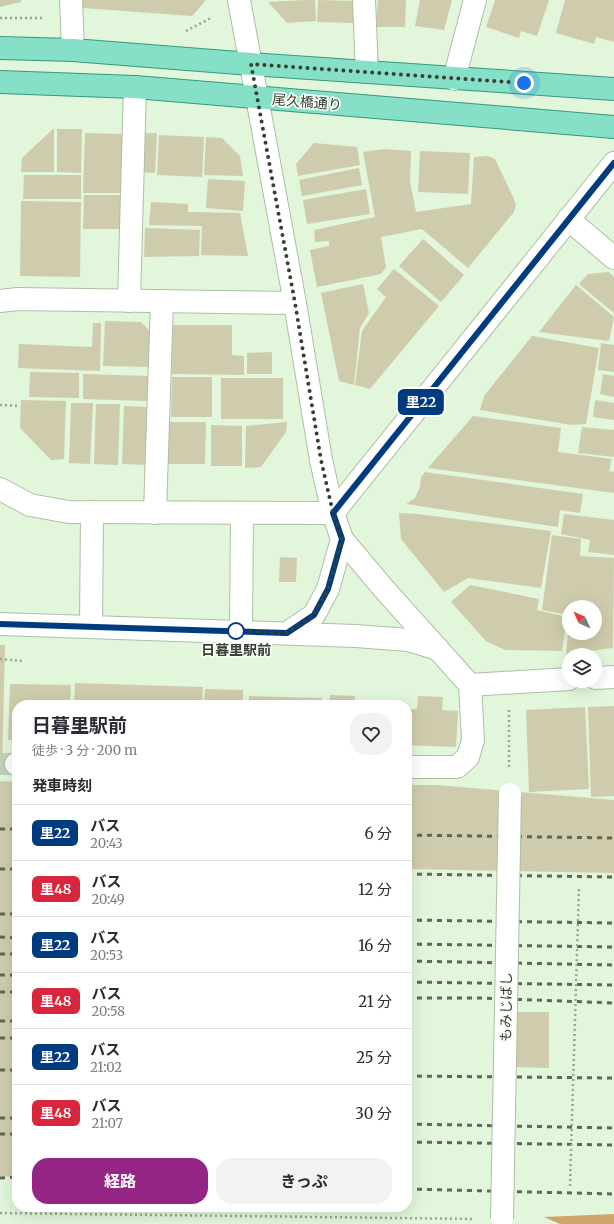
<!DOCTYPE html>
<html lang="ja">
<head>
<meta charset="utf-8">
<style>
  :root { --surface:#fff; --page:#f2f2f3; --text:#2b2b33; --muted:#7c7c81; --line:#e1e1e2; --accent:#942585 }
  body { margin:0; font-family:Merriweather,"Noto Sans JP",serif; background:var(--page); color:var(--text); height:100vh; display:flex; flex-direction:column; font-size:15px; white-space:nowrap }
  * { box-sizing:border-box; margin:0 }
  p { font-size:13px; color:var(--muted) }
  .icon { flex:none; width:22px; height:22px; fill:none; stroke:currentColor; stroke-width:2; stroke-linecap:round; stroke-linejoin:round }
  .map { position:relative; flex:1; overflow:hidden }
  .drawer { position:absolute; left:12px; top:700px; width:400px; height:512px; display:flex; flex-direction:column; background:var(--surface); border-radius:16px; box-shadow:0 4px 16px #0002 }
  .drawer>* { flex:none }
  .badge { padding:0 8px; border-radius:6px; font-size:14px; line-height:26px }
  .needle { width:26px; rotate:314deg }
  .tools { position:absolute; left:562px; top:600px; display:grid; gap:8px }
  .tools a { display:grid; place-items:center; width:40px; height:40px; border-radius:50%; background:var(--surface); box-shadow:0 4px 16px #0002; font-size:20px }
  .you { position:absolute; width:20px; height:20px; margin:-10px; border:3px solid #fff; border-radius:50%; background:#1a73e8; box-shadow:0 0 0 6px #1a73e833 }
  .map>.badge { position:absolute; translate:-50% -50%; box-shadow:0 0 0 2px #fff }
  h2 { padding:0 20px; font-size:15px; line-height:36px }
  .round { display:grid; place-items:center; flex:none; width:42px; height:42px; border-radius:16px; background:var(--page) }
  .overview { display:flex; align-items:center; justify-content:space-between; height:68px; padding:0 20px }
  h1 { font-size:19px; font-weight:700; line-height:30px }
  .action { display:flex; gap:8px; margin-top:auto; padding:8px 20px }
  .action a { flex:1; height:46px; border-radius:16px; background:var(--accent); color:#fff; font-size:16px; font-weight:700; line-height:46px; text-align:center }
  .action a+a { background:var(--page); color:var(--text) }
  ul { padding:0; list-style:none }
  li { display:flex; align-items:center; gap:12px; height:56px; padding:0 20px; border-top:1px solid var(--line) }
  li div { flex:1 }
  li b { display:block; font-size:15px }
  li em { font-style:normal }
  li .badge { min-width:44px; font-weight:700; text-align:center }
  .map>svg:first-child { display:block }
  .forest { fill:#d0a46d }
  .building { fill:#ceccac }
  .lines { fill:none; stroke-linecap:round; stroke-linejoin:round }
  .minor-tunnel { stroke:#bfd1b9; stroke-width:22; stroke-dasharray:22 11; stroke-linecap:butt }
  .minor-casing { stroke:#acc0a5; stroke-width:24 }
  .major-casing { stroke:#36997b; stroke-width:24 }
  .path { stroke:#97a692; stroke-width:2.5; stroke-dasharray:2 3; stroke-linecap:butt }
  .minor { stroke:#fff; stroke-width:22 }
  .major { stroke:#86dfc7; stroke-width:22 }
  .rail { stroke:#5d6859; stroke-width:3; stroke-dasharray:5 5; stroke-linecap:butt }
  .minor-bridge-casing { stroke:#acc0a5; stroke-width:24; stroke-linecap:butt }
  .path-bridge { stroke:#97a692; stroke-width:2.5; stroke-dasharray:2 3; stroke-linecap:butt }
  .minor-bridge { stroke:#fff; stroke-width:22 }
  .line-casing { stroke:#fff; stroke-width:9 }
  .line { stroke:#003b80; stroke-width:6 }
  .walk { stroke:#373f34; stroke-width:4; stroke-dasharray:0 7.2 }
  .stop-dot { fill:#fff; stroke:#003b80; stroke-width:2 }
  .labels { text-anchor:middle; stroke-width:3.5; stroke-linejoin:round; paint-order:stroke }
  .street-label { font-size:14px; fill:#373f34; stroke:#f7fff4 }
  .stop-label { font-size:14px; font-weight:bold; fill:#373f34; stroke:#f7fff4 }
</style>
</head>
<body>
<div class="map">
<svg width="614" height="1224" viewBox="0 0 614 1224">
  <rect width="100%" height="100%" fill="#e1f6da"/>
  <polygon class="forest" points="614,1214 614,1224 560,1224 544,1217"/>
  <g class="building">
    <polygon points="0,0 21,0 21,2 0,7"/>
    <polygon points="83,0 206,0 192,16 83,8"/>
    <polygon points="304,0 315,0 316,21 287,23 268,2"/>
    <polygon points="318,0 355,1 354,23 317,22"/>
    <polygon points="378,0 406,0 405,27 376,27"/>
    <polygon points="420,0 452,0 444,30 415,26"/>
    <polygon points="495,0 549,0 537,36 521,31 519,38 486,27"/>
    <polygon points="565,0 614,0 614,42 596,37 594,44 556,33"/>
    <polygon points="54,128 54,172 21,172 22,158"/>
    <polygon points="57,129 82,129 81,173 57,172"/>
    <polygon points="85,133 122,134 121,193 83,193"/>
    <polygon points="143,133 157,133 155,173 141,172"/>
    <polygon points="159,135 204,137 202,177 157,175"/>
    <polygon points="206,137 222,138 240,156 243,176 204,175"/>
    <polygon points="314,143 357,147 360,165 298,176 296,164"/>
    <polygon points="384,149 411,151 410,181 416,212 471,204 474,157 488,156 495,159 513,197 516,205 514,212 468,268 422,229 381,237 386,267 381,274 317,287 310,250 329,246 329,241 315,242 314,230 375,217 363,152"/>
    <polygon points="420,151 470,153 468,194 418,192"/>
    <polygon points="359,168 362,185 302,196 299,180"/>
    <polygon points="24,175 81,175 81,199 23,199"/>
    <polygon points="208,179 245,181 243,211 206,208"/>
    <polygon points="366,189 370,214 307,224 303,200"/>
    <polygon points="84,195 123,195 122,229 83,229"/>
    <polygon points="21,201 81,202 80,277 20,276"/>
    <polygon points="151,202 188,204 188,212 240,213 248,256 201,255 202,226 149,225"/>
    <polygon points="145,228 200,230 199,256 144,257"/>
    <polygon points="423,239 464,275 441,302 399,266"/>
    <polygon points="394,269 439,306 370,389 355,385 362,331 386,297 377,289"/>
    <polygon points="609,272 614,277 614,313 579,284 588,274"/>
    <polygon points="363,284 369,313 360,328 354,385 339,381 321,293"/>
    <polygon points="576,285 614,317 609,341 539,332"/>
    <polygon points="105,321 141,322 151,332 149,367 103,366"/>
    <polygon points="93,323 101,323 100,371 18,368 19,344 92,347"/>
    <polygon points="172,325 232,325 232,355 244,356 244,375 172,374"/>
    <polygon points="532,336 599,348 586,424 572,425 480,410 484,396"/>
    <polygon points="601,343 614,345 614,372 598,370"/>
    <polygon points="272,352 272,374 247,374 247,353"/>
    <polygon points="30,372 79,373 79,398 29,397"/>
    <polygon points="83,374 149,376 148,401 83,399"/>
    <polygon points="603,374 614,376 614,397 600,394"/>
    <polygon points="172,377 212,377 212,417 171,417"/>
    <rect x="221" y="378" width="62" height="41"/>
    <polygon points="21,400 66,401 64,459 51,460 20,428"/>
    <polygon points="595,400 614,403 614,420 593,417"/>
    <polygon points="71,403 93,403 90,464 69,463"/>
    <polygon points="96,404 120,404 118,465 94,464"/>
    <polygon points="124,406 147,407 145,465 122,464"/>
    <polygon points="473,416 561,428 558,452 612,459 609,471 614,472 614,493 428,468"/>
    <polygon points="167,422 206,422 205,464 168,464"/>
    <polygon points="287,422 286,432 261,467 245,468 246,426"/>
    <polygon points="211,425 242,426 242,466 211,466"/>
    <polygon points="582,427 614,430 614,457 578,453"/>
    <polygon points="425,472 583,494 580,513 560,510 558,527 406,504 415,498 420,487 421,477"/>
    <polygon points="399,513 417,514 551,531 541,588 468,578 444,592 401,539"/>
    <polygon points="564,514 614,520 614,555 588,552 590,540 561,534"/>
    <polygon points="552,535 581,539 580,556 614,558 613,648 566,654 568,633 595,633 595,607 569,607 569,615 542,610"/>
    <polygon points="280,557 297,558 296,582 279,582"/>
    <polygon points="470,585 539,599 537,610 567,617 562,651 505,650 486,641 451,602"/>
    <polygon points="0,645 5,645 2,771 0,771"/>
    <polygon points="75,683 203,687 202,705 74,705"/>
    <polygon points="10,684 71,685 70,705 17,705 17,740 8,740"/>
    <polygon points="205,689 243,690 243,705 204,705"/>
    <polygon points="330,695 355,696 354,705 329,705"/>
    <polygon points="249,696 322,698 322,705 249,705"/>
    <polygon points="418,696 443,697 442,710 458,711 456,747 407,745 407,709 417,709"/>
    <polygon points="614,706 614,796 591,797 588,707"/>
    <polygon points="585,707 589,789 529,792 526,710"/>
    <polygon points="0,781 17,782 17,1177 0,1176"/>
    <polygon points="407,785 437,785 614,800 614,873 407,869"/>
    <polygon points="516,1012 549,1012 549,1068 515,1067"/>
  </g>
  <g class="lines">
    <polyline class="minor-tunnel" points="0,764 16,764"/>
    <defs>
      <g id="minor">
        <polyline points="71,0 73,50"/>
        <polyline points="239,0 295,303 321,460 333,513 342,539 384,589 470,685 473,740 468,757 457,767 407,767"/>
        <polyline points="364,0 367,72"/>
        <polyline points="454,79 475,0"/>
        <polyline points="568,219 614,258"/>
        <polyline points="0,301 17,299 295,303"/>
        <polyline points="129,301 135,87"/>
        <polyline points="0,489 30,505 69,512 333,513"/>
        <polyline points="155,513 162,301"/>
        <polyline points="333,513 614,163"/>
        <polyline points="0,624 356,636 408,640 438,649"/>
        <polyline points="91,626 92,512"/>
        <polyline points="241,631 242,513"/>
        <polyline points="287,633 314,615 328,589 342,539"/>
        <polyline points="595,678 614,677"/>
        <polyline points="470,685 569,679"/>
        <polyline points="16,764 17,764"/>
      </g>
      <g id="major">
        <polyline points="0,48 73,50 251,64 614,89"/>
        <polyline points="0,82 135,87 614,127"/>
      </g>
    </defs>
    <use href="#minor" class="minor-casing"/>
    <use href="#major" class="major-casing"/>
    <g class="path">
      <polyline points="0,18 45,18"/>
      <polyline points="186,31 211,18"/>
      <polyline points="0,405 20,406"/>
      <polyline points="0,659 22,661"/>
      <polyline points="509,710 509,767"/>
      <polyline points="0,1213 475,1219"/>
    </g>
    <use href="#minor" class="minor"/>
    <use href="#major" class="major"/>
    <g class="rail">
      <polyline points="0,829 17,829"/>
      <polyline points="407,835 614,838"/>
      <polyline points="0,869 17,869"/>
      <polyline points="407,874 614,877"/>
      <polyline points="0,914 17,914"/>
      <polyline points="407,920 614,923"/>
      <polyline points="0,937 17,938"/>
      <polyline points="407,944 614,947"/>
      <polyline points="0,954 17,954"/>
      <polyline points="407,961 614,965"/>
      <polyline points="0,975 17,975"/>
      <polyline points="407,982 614,985"/>
      <polyline points="0,992 17,992"/>
      <polyline points="407,998 480,998 614,1003"/>
      <polyline points="0,1021 17,1021"/>
      <polyline points="0,1038 17,1038"/>
      <polyline points="0,1070 17,1070"/>
      <polyline points="407,1076 614,1078"/>
      <polyline points="0,1118 17,1118"/>
      <polyline points="407,1124 614,1128"/>
      <polyline points="0,1134 17,1134"/>
      <polyline points="407,1142 614,1145"/>
      <polyline points="0,1178 17,1177"/>
      <polyline points="407,1189 614,1194"/>
    </g>
    <defs>
      <polyline id="minor-bridge" points="502,1219 510,794"/>
    </defs>
    <use href="#minor-bridge" class="minor-bridge-casing"/>
    <polyline class="path-bridge" points="570,1186 579,887"/>
    <use href="#minor-bridge" class="minor-bridge"/>
  </g>
  <g class="lines">
    <defs>
      <polyline id="line" points="0,624 287,633 314,615 328,589 342,539 333,513 614,163"/>
    </defs>
    <use href="#line" class="line-casing"/>
    <use href="#line" class="line"/>
    <polyline class="walk" points="236,631 287,633 314,615 328,589 342,539 333,513 321,460 295,303 251,64 524,83"/>
  </g>
  <circle class="stop-dot" cx="236" cy="631" r="8"/>
  <g class="labels">
    <g class="street-label">
      <text transform="translate(307 102) rotate(5)" y="5">尾久橋通り</text>
      <text transform="translate(506 1007) rotate(-89)" y="5">もみじばし</text>
    </g>
    <g class="stop-label">
      <text x="236" y="655">日暮里駅前</text>
    </g>
  </g>
</svg>
<div class="tools">
<a><svg class="needle" viewBox="-14 -14 28 28"><path d="M0-13l5 13h-10z" fill="#e53935"/><path d="M0 13l5-13h-10z" fill="#7c7c81"/></svg></a>
<a><svg class="icon" aria-label="layers" viewBox="0 0 24 24"><path d="M12 4l9 5-9 5-9-5zM3 14l9 5 9-5"/></svg></a>
</div>
<div class="you" style="left:524px;top:83px"></div>
<b class="badge" style="left:421px;top:402px;background:#003b80;color:#fff">里22</b>
<section class="drawer">
<div class="overview"><div><h1>日暮里駅前</h1><p>徒歩 · 3 分 · 200 m</p></div><a class="round"><svg class="icon" aria-label="heart" viewBox="0 0 24 24"><path d="M12 20l-8-8c-3-5 5-10 8-4 3-6 11-1 8 4z"/></svg></a></div>
<h2>発車時刻</h2>
<ul>
<li><span class="badge" style="background:#003b80;color:#fff">里22</span><div><b>バス</b><p>20:43</p></div><em>6 分</em></li>
<li><span class="badge" style="background:#d7263d;color:#fff">里48</span><div><b>バス</b><p>20:49</p></div><em>12 分</em></li>
<li><span class="badge" style="background:#003b80;color:#fff">里22</span><div><b>バス</b><p>20:53</p></div><em>16 分</em></li>
<li><span class="badge" style="background:#d7263d;color:#fff">里48</span><div><b>バス</b><p>20:58</p></div><em>21 分</em></li>
<li><span class="badge" style="background:#003b80;color:#fff">里22</span><div><b>バス</b><p>21:02</p></div><em>25 分</em></li>
<li><span class="badge" style="background:#d7263d;color:#fff">里48</span><div><b>バス</b><p>21:07</p></div><em>30 分</em></li>
</ul>
<div class="action"><a>経路</a><a>きっぷ</a></div>
</section>
</div>
</body>
</html>
